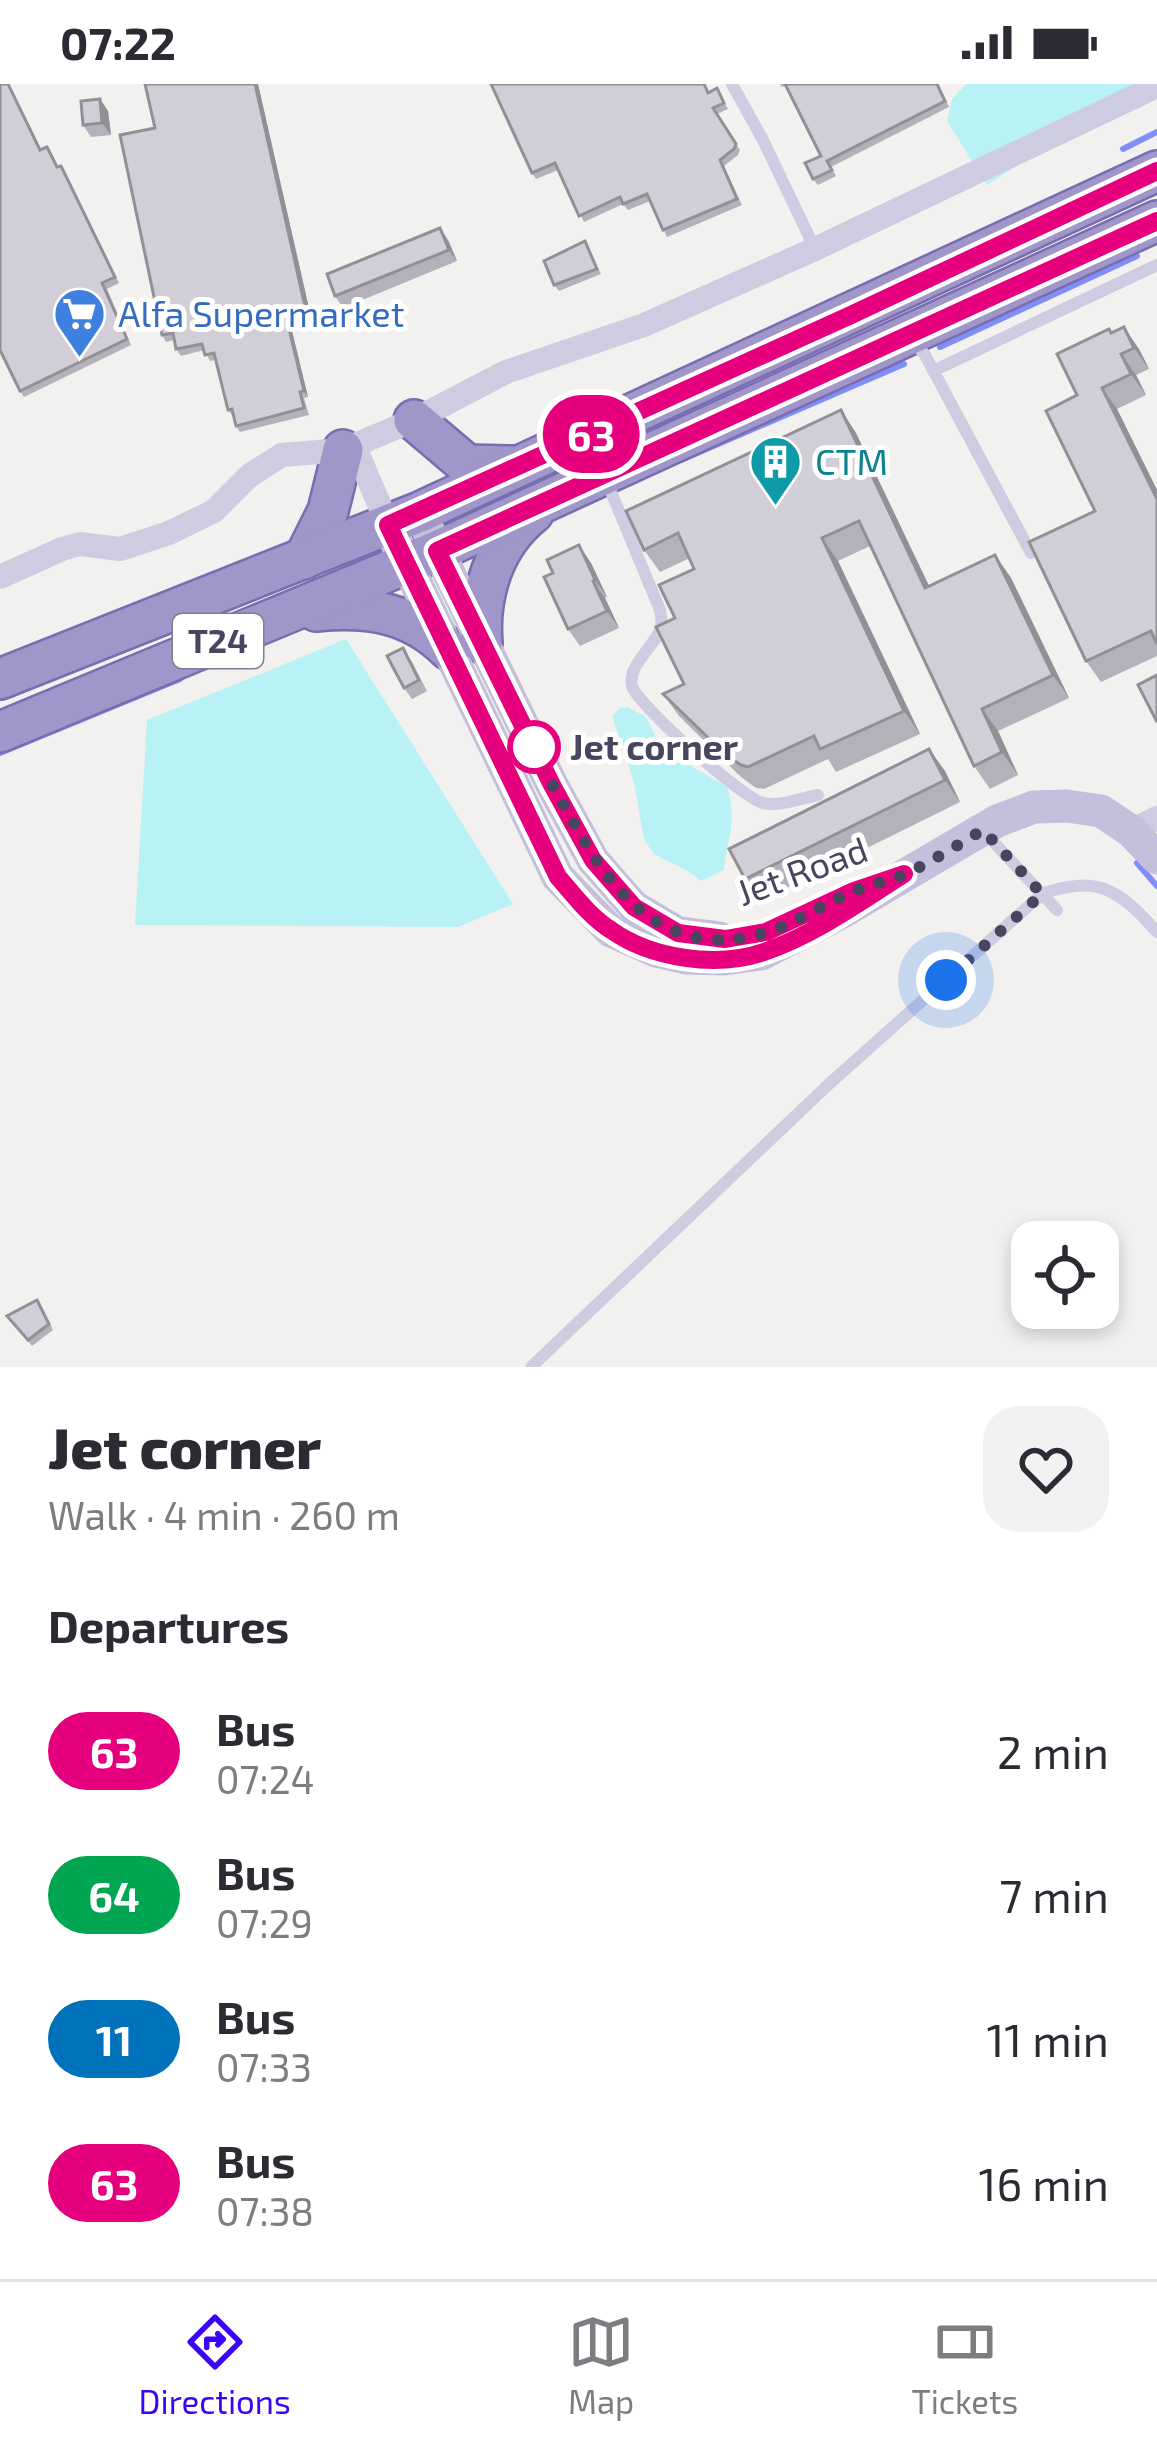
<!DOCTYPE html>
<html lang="en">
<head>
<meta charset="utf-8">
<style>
  :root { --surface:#fff; --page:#f2f2f3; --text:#2b2b33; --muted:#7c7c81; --line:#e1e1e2; --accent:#3b03f8 }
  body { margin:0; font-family:"Exo 2",sans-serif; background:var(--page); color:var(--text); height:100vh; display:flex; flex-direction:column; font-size:45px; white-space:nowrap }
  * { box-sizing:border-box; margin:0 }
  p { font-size:39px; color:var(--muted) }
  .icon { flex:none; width:66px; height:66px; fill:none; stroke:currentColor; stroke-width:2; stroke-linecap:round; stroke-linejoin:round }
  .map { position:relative; height:1283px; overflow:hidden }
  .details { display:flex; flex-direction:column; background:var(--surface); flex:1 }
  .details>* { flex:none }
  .badge { padding:0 24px; border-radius:39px; font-size:42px; line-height:78px }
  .controls { position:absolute; left:1011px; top:1137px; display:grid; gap:24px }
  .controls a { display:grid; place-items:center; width:108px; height:108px; border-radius:24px; background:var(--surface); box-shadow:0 6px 18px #0003; font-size:60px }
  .you { position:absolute; width:60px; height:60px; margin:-30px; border:9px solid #fff; border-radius:50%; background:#1a73e8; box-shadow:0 0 0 18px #1a73e833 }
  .map>.badge { position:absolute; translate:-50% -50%; box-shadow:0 0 0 6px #fff }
  h2 { padding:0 48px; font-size:45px; line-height:108px }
  .round { display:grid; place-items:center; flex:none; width:126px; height:126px; border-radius:36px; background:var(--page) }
  .overview { display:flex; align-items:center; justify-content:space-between; height:204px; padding:0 48px }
  h1 { font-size:57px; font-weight:800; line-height:90px }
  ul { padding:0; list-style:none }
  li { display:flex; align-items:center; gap:36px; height:144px; padding:0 48px }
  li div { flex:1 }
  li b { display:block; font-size:45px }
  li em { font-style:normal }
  li .badge { min-width:132px; font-weight:700; text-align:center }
  .status { display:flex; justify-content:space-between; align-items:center; height:84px; padding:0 60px; background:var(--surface); direction:ltr }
  .status svg { height:33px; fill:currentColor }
  .tab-bar { display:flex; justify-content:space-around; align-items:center; height:168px; border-top:3px solid var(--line); background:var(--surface); font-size:33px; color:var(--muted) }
  .tab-bar a { display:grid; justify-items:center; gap:6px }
  .tab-bar .on { color:var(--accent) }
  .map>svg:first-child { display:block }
  .green { fill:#b8f2f5 }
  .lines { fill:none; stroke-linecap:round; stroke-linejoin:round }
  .stream { stroke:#808ff7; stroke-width:6 }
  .trunk-casing { stroke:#796cb0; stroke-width:44 }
  .service { stroke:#cecce1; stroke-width:12 }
  .minor { stroke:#cecce1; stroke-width:24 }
  .secondary { stroke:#c4bfda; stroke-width:33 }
  .trunk { stroke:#a096ca; stroke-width:39 }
  .wall { fill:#b4b1ba }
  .shaded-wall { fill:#929097 }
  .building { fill:#d1ced8; stroke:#929097; stroke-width:3 }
  .line-casing { stroke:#fff; stroke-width:27 }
  .line { stroke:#e6007e; stroke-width:18 }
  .walk { stroke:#48455f; stroke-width:12; stroke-dasharray:0 21.6 }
  .stop-dot { fill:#fff; stroke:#e6007e; stroke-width:6 }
  .labels { text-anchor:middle; stroke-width:10; stroke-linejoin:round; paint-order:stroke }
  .shield { fill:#fff; stroke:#7f7d8f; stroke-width:3 }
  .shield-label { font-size:33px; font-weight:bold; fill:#48455f }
  .shop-label { font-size:36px; fill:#366cbe; stroke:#fff; text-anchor:start }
  .culture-label { font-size:36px; fill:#0d838f; stroke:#fff; text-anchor:start }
  .stop-label { font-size:36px; font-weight:bold; fill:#48455f; stroke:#fff; text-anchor:start }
  .street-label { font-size:36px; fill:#48455f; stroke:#fff }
</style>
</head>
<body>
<div class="status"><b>07:22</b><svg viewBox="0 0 49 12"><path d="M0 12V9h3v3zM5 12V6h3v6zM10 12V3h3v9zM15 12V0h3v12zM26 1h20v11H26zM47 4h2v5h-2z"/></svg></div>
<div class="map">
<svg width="1157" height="1283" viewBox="0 0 1157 1283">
  <rect width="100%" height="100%" fill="#f2f1ef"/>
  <g class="green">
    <polygon points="966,0 1144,0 987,101 947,37 952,15"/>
    <polygon points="346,555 513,820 458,843 135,841 147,636"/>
    <path d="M628 623 646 633 662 665 727 703C738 737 727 754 724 786L701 797 688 787 655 771 644 756 634 698 612 632 620 624Z"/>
  </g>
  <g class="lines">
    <g class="stream">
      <polyline points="1123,65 1157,48"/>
      <polyline points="940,263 1137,172"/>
      <polyline points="681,376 904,280"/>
      <polyline points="0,669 180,595"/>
      <polyline points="1137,779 1157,802"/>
    </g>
    <defs>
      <g id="trunk">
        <polyline points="414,336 467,381 512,382"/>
        <polyline points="304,475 328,427 343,366"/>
        <path d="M316 527C368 522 411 528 449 566"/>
        <path d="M482 559C478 510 494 460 533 429"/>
        <polyline points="0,595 420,428 1157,87"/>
        <polyline points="0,648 437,467 1157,137"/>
      </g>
    </defs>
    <use href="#trunk" class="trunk-casing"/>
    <g class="service">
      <polyline points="732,0 763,56 815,165"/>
      <polyline points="911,255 925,271 1031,469"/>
      <polyline points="933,287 1157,181"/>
      <path d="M607 398 660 526C661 531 662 539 661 544 655 562 627 582 632 602 636 619 744 716 763 719 779 723 802 714 818 711"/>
      <polyline points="984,748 1057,826"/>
      <path d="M531 1283 829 1000 1042 810C1099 790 1120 807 1157 848"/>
    </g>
    <g class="minor">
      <polyline points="354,361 388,441"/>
      <polyline points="0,493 62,465 80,460 120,465 169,449 214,427 250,391 282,371 343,366 414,336 506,288 644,241 815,165 1157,2"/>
      <polyline points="1131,747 1157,734"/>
    </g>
    <g class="secondary">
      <polyline points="388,441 558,793 611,847 656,867 686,874 724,875 761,870 844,827 997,737 1034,723 1067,722 1101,727 1131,747 1157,774"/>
      <polyline points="428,446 552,701 593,776 634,823 678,849 719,854"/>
    </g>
    <use href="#trunk" class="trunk"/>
  </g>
  <g class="wall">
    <polygon points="145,0 258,0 313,242 292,247 308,313 304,314 309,331 240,348 236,342 233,332 228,326 216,276 210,277 204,266 181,272 176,265 174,256 166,258 162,251 155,44"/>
    <polygon points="705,0 709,8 717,4 728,25 717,30 740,66 738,71 724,82 742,121 667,153 650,117 628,126 623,120 584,138 558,86 536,95 532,89"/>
    <polygon points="780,0 938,0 949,23 831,83 836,92 818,101 813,95 821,72 786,2 782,3"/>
    <polygon points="100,15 108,27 111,51 91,53 83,41"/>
    <polygon points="41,66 51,69 58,83 65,88 119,199 107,205 131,261 24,313 20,307"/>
    <polygon points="448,156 457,177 343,224 335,212"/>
    <polygon points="585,157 601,190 559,207 554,201"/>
    <polygon points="1112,249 1139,265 1149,285 1136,291 1146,311 1117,325 1157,406 1157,572 1101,598 1086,577 1095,427 1077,311"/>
    <polygon points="841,326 856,349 929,502 995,471 1011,494 1069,614 998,647 1018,691 990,705 974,682 870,462 838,477 920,650 836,688 828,675 764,705 756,704 741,693 679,632 663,610 684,600 675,534 694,485 690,474 660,488 644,466"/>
    <polygon points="591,479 607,513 605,514 619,544 580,562 568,545"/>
    <polygon points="411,576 427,607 412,615 404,604"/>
    <polygon points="929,665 945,687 960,718 760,817 745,795"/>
    <polygon points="41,1222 53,1246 32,1262 11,1237"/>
  </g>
  <g class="shaded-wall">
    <polygon points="255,0 258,0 313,242 308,236"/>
    <polygon points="100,15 108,27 111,51 102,39"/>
    <polygon points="440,144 448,156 457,177 449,166"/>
    <polygon points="288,241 292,247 308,313 304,307"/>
    <polygon points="1124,243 1139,265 1149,285 1134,264"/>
    <polygon points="1121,270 1136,291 1146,311 1131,290"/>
    <polygon points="1102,304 1117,325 1157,406 1157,415"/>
    <polygon points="841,326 856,349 941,527 925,504"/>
    <polygon points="822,454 838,477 920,650 904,627"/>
    <polygon points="579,461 591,479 607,513 595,496"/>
    <polygon points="995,471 1011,494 1069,614 1053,591"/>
    <polygon points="593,497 605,514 619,544 607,527"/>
    <polygon points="982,625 998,647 1018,691 1002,668"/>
    <polygon points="929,665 945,687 960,718 945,696"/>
  </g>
  <g class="building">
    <polygon points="0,0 8,0 40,66 47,63 57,83 61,82 115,193 102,199 127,255 20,307 0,266"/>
    <polygon points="145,0 255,0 308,236 288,241 304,307 300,308 304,324 236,342 232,325 228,326 214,269 205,271 202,260 176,265 173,249 162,251 120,51 155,44"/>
    <polygon points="491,0 704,0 708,9 717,4 724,19 713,24 736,60 734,65 720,76 737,115 663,146 647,110 623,120 620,113 579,132 555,79 532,89"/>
    <polygon points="785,0 937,0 945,17 827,77 832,86 813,95 805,79 821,72"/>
    <polygon points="100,15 102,39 83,41 81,17"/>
    <polygon points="440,144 449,166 335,212 327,190"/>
    <polygon points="585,157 597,185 554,201 544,177"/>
    <polygon points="1124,243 1134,264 1121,270 1131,290 1102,304 1157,415 1157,560 1151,547 1086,577 1029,458 1095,427 1046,327 1077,311 1057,270 1109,245 1111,249"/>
    <polygon points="841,326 925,504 995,471 1053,591 982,625 1002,668 974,682 859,437 822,454 904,627 820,665 814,652 748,683 741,681 726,671 663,610 684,600 656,543 675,534 659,501 694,485 678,449 644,466 626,427"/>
    <polygon points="579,461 595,496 593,497 607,527 568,545 544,493 553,489 547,476"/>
    <polygon points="403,564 419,596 404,604 387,572"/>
    <polygon points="1157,591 1157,638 1138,601"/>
    <polygon points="929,665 945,696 745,795 729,765"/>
    <polygon points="37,1216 49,1240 28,1256 7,1232"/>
  </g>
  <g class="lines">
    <defs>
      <path id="line" d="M1157 87 851 231 388 441 558 793C574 811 590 833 611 846 652 875 717 884 764 868 814 851 860 818 904 790L854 807 766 848 725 855 678 849 634 823 593 776 552 701 437 467 1157 137"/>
    </defs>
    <use href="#line" class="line-casing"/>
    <use href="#line" class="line"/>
    <path class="walk" d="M534 663C545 688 559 712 572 736 614 813 670 879 767 848 796 839 822 821 850 809 867 801 886 798 903 791 930 779 957 761 983 746L1042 810 946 896"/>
  </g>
  <defs>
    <symbol id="supermarket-pin" viewBox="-11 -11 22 30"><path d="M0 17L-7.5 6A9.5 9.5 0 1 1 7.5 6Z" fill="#3f7fe0" stroke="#fff"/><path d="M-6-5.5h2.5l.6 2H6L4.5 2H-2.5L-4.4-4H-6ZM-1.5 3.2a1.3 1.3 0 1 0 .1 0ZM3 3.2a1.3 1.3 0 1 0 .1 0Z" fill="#fff"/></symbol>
    <symbol id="building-pin" viewBox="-11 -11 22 30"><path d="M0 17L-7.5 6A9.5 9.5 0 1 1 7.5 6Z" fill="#0f9aa8" stroke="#fff"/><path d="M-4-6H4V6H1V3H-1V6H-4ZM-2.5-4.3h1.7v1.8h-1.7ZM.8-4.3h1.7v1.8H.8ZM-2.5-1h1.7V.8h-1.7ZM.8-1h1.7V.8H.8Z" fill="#fff"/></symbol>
  </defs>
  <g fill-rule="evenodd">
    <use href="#supermarket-pin" x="50" y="200" width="59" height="81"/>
    <use href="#building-pin" x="746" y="348" width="59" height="81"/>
  </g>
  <circle class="stop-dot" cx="534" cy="663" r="24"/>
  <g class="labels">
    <rect class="shield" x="173" y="530" width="90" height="54" rx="9"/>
    <g class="shield-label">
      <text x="218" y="569">T24</text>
    </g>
    <g class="shop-label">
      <text x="118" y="243">Alfa Supermarket</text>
    </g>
    <g class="culture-label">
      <text x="815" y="391">CTM</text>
    </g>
    <g class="stop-label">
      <text x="570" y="676">Jet corner</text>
    </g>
    <g class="street-label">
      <text transform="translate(802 787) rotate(-20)" y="13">Jet Road</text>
    </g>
  </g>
</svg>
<div class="controls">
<a><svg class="icon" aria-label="locate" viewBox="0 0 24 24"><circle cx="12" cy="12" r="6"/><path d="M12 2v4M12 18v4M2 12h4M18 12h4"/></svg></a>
</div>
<div class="you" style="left:946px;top:896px"></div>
<b class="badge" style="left:591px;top:350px;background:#e6007e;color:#fff">63</b>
</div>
<section class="details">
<div class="overview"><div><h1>Jet corner</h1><p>Walk · 4 min · 260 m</p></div><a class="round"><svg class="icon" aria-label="heart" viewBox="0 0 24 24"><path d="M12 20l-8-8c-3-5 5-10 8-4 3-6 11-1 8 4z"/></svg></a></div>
<h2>Departures</h2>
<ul>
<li><span class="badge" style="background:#e6007e;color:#fff">63</span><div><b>Bus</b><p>07:24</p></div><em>2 min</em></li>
<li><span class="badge" style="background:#00a651;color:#fff">64</span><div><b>Bus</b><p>07:29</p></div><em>7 min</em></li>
<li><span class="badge" style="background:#0072bc;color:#fff">11</span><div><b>Bus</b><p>07:33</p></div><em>11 min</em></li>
<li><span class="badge" style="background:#e6007e;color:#fff">63</span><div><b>Bus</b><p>07:38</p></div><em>16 min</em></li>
</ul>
</section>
<nav class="tab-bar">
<a class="on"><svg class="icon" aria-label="directions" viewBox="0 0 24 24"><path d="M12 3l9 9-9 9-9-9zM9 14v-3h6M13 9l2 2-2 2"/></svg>Directions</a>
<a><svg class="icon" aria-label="map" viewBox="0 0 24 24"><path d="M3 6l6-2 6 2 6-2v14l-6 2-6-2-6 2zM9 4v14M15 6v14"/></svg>Map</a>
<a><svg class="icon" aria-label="tickets" viewBox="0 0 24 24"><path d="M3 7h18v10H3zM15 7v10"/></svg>Tickets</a>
</nav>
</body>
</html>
